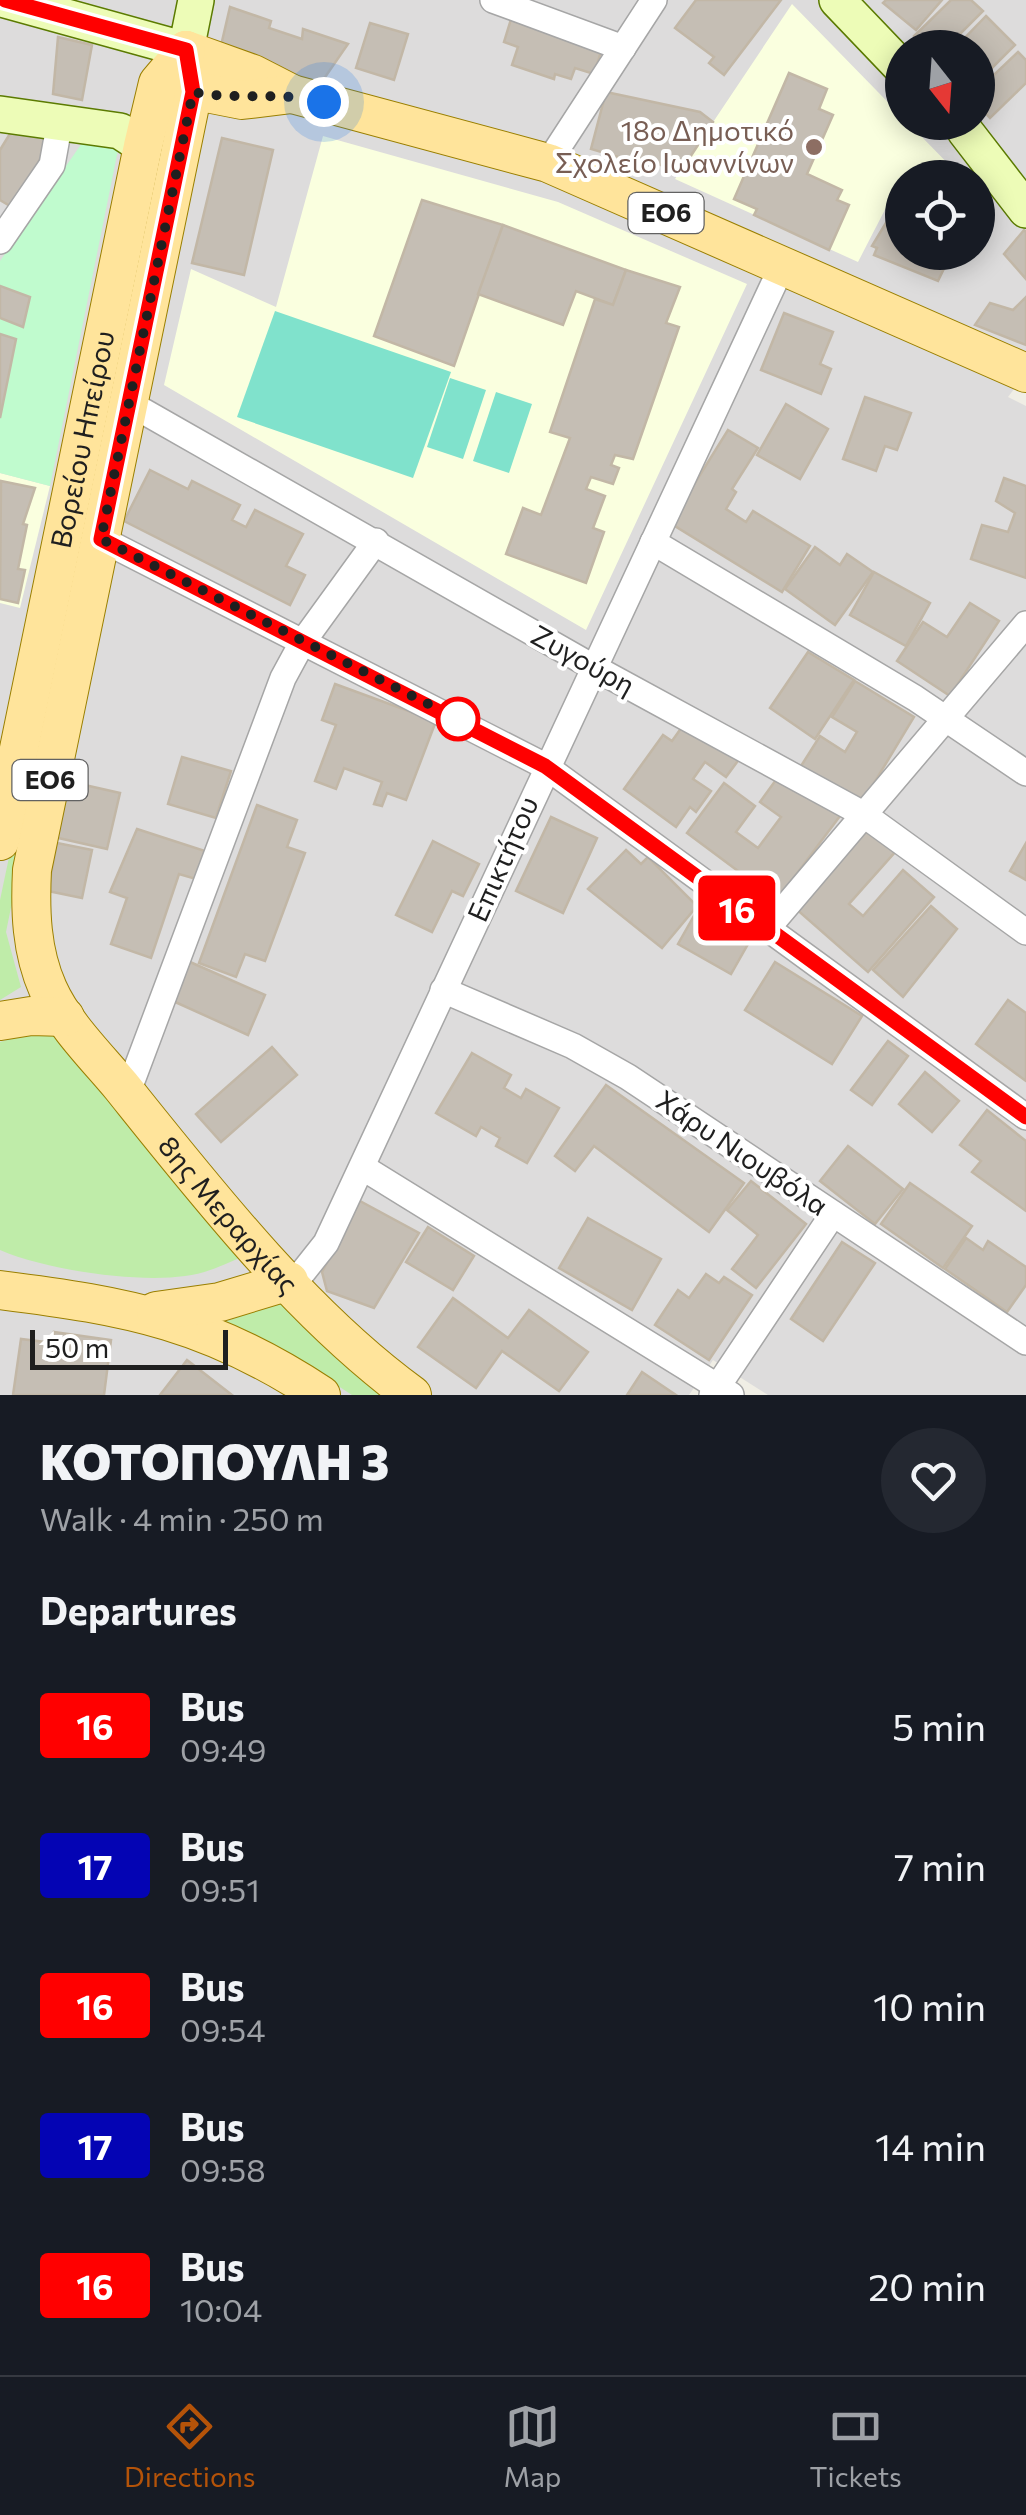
<!DOCTYPE html>
<html lang="en">
<head>
<meta charset="utf-8">
<style>
  :root { --surface:#171b24; --page:#242831; --text:#f1f3f6; --muted:#9ea1a6; --line:#363941; --accent:#b45309 }
  body { margin:0; font-family:Commissioner,sans-serif; background:var(--page); color:var(--text); height:100vh; display:flex; flex-direction:column; font-size:38px; white-space:nowrap }
  * { box-sizing:border-box; margin:0 }
  p { font-size:32px; color:var(--muted) }
  .icon { flex:none; width:55px; height:55px; fill:none; stroke:currentColor; stroke-width:2; stroke-linecap:round; stroke-linejoin:round }
  .map { position:relative; height:1395px; overflow:hidden }
  .details { display:flex; flex-direction:column; background:var(--surface); flex:1 }
  .details>* { flex:none }
  .badge { padding:0 20px; border-radius:8px; font-size:35px; line-height:65px }
  .needle { width:65px; rotate:163deg }
  .controls { position:absolute; left:885px; top:30px; display:grid; gap:20px }
  .controls a { display:grid; place-items:center; width:110px; height:110px; border-radius:50%; background:var(--surface); box-shadow:0 5px 25px #0003; font-size:50px }
  .scale { position:absolute; left:30px; bottom:25px; width:198px; box-sizing:border-box; padding-left:10px; border:5px solid #1f1f1f; border-top:0; font-size:28px; line-height:35px; white-space:nowrap; color:#1f1f1f; -webkit-text-stroke:8px #fff; paint-order:stroke }
  .you { position:absolute; width:50px; height:50px; margin:-25px; border:8px solid #fff; border-radius:50%; background:#1a73e8; box-shadow:0 0 0 15px #1a73e833 }
  .map>.badge { position:absolute; translate:-50% -50%; box-shadow:0 0 0 5px #fff }
  h2 { padding:0 40px; font-size:38px; line-height:90px }
  .round { display:grid; place-items:center; flex:none; width:105px; height:105px; border-radius:52px; background:var(--page) }
  .head { display:flex; align-items:center; justify-content:space-between; height:170px; padding:0 40px }
  h1 { font-size:48px; font-weight:800; line-height:75px }
  ul { padding:0; list-style:none }
  li { display:flex; align-items:center; gap:30px; height:140px; padding:0 40px }
  li div { flex:1 }
  li b { display:block; font-size:38px }
  li em { font-style:normal }
  li .badge { min-width:110px; font-weight:700; text-align:center }
  .menu { display:flex; justify-content:space-around; align-items:center; height:140px; border-top:2px solid var(--line); background:var(--surface); font-size:28px; color:var(--muted) }
  .menu a { display:grid; justify-items:center; gap:5px }
  .menu .selected { color:var(--accent) }
  .map>svg:first-child { display:block }
  .residential { fill:#dddcdc; fill-rule:evenodd }
  .education { fill:#faffdf }
  .grass { fill:#bfeca9 }
  .park { fill:#c0fbce }
  .pitch { fill:#80e2cc }
  .building { fill:#c5beb4; stroke:#c2b7a6; stroke-width:2.5 }
  .lines { fill:none; stroke-linecap:round; stroke-linejoin:round }
  .minor-casing { stroke:#a6a6a6; stroke-width:28 }
  .secondary-casing { stroke:#5b7b01; stroke-width:38 }
  .primary-casing { stroke:#9a7f00; stroke-width:40 }
  .minor { stroke:#fff; stroke-width:25 }
  .secondary { stroke:#edfcb7; stroke-width:35 }
  .primary { stroke:#ffe49b; stroke-width:38 }
  .line-casing { stroke:#fff; stroke-width:22 }
  .line { stroke:#f00; stroke-width:15 }
  .walk { stroke:#1f1f1f; stroke-width:10; stroke-dasharray:0 18 }
  .education-dot { fill:#8d6e63; stroke:#fff; stroke-width:4 }
  .stop-dot { fill:#fff; stroke:#f00; stroke-width:5 }
  .labels { text-anchor:middle; stroke-width:8; stroke-linejoin:round; paint-order:stroke }
  .shield { fill:#fff; stroke:#626262; stroke-width:2.5 }
  .shield-label { font-size:25px; font-weight:bold; fill:#1f1f1f }
  .education-label { font-size:28px; fill:#785e54; stroke:#fff; text-anchor:end }
  .street-label { font-size:28px; fill:#1f1f1f; stroke:#fff }
</style>
</head>
<body>
<div class="map">
<svg width="1026" height="1395" viewBox="0 0 1026 1395">
  <rect width="100%" height="100%" fill="#f0eee5"/>
  <path class="residential" d="M0 0H1026V373L1008 397 1026 406V1395H768L713 1360 689 1395H0ZM902 48H978V122H902ZM902 178H978V252H902Z"/>
  <g class="education">
    <polygon points="792,4 961,177 902,178 902,200 892,196 858,262 675,179"/>
    <polygon points="323,136 558,202 747,284 586,630 164,385 191,269 276,307"/>
    <polygon points="0,473 50,486 20,608 0,603"/>
  </g>
  <g class="grass">
    <polygon points="143,222 150,224 6,932 21,987 0,1000 0,900"/>
    <path d="M30 1033 56 1034 244 1256C225 1264 206 1274 185 1276 136 1283 46 1270 0 1250V1042Z"/>
    <polygon points="288,1299 385,1395 352,1395 309,1367 216,1325"/>
  </g>
  <polygon class="park" points="82,143 118,150 50,486 0,473 0,261"/>
  <g class="pitch">
    <polygon points="275,311 451,372 413,478 237,417"/>
    <polygon points="450,378 486,390 463,459 427,447"/>
    <polygon points="496,392 532,404 509,473 473,461"/>
  </g>
  <g class="building">
    <polygon points="696,0 781,0 724,75 709,63 714,57 675,28"/>
    <polygon points="886,0 942,0 916,30 883,3"/>
    <polygon points="951,0 971,0 983,11 946,48 925,48 914,36"/>
    <polygon points="230,7 271,21 269,28 302,39 303,29 348,44 321,83 220,50"/>
    <polygon points="512,16 603,45 594,74 575,68 571,79 555,74 554,79 512,65 518,47 504,42"/>
    <polygon points="986,16 1015,45 978,82 978,48 955,48"/>
    <polygon points="370,23 408,34 394,80 356,68"/>
    <polygon points="58,37 92,45 82,100 53,94"/>
    <polygon points="1018,52 1026,60 1026,83 990,118 978,105 978,90"/>
    <polygon points="789,73 827,89 819,109 833,115 807,174 842,190 837,200 849,205 829,250 754,215 757,209 734,199"/>
    <polygon points="606,92 700,112 713,122 681,171 647,161 645,165 591,149"/>
    <polygon points="14,127 47,131 44,151 15,209 0,200 0,150"/>
    <polygon points="222,138 273,150 244,275 192,263"/>
    <polygon points="422,200 503,225 454,366 374,336"/>
    <polygon points="898,203 902,205 902,252 952,252 938,281 874,255 877,248 872,246"/>
    <polygon points="503,225 626,270 613,305 576,291 563,325 478,294"/>
    <polygon points="1024,230 1026,232 1026,279 1004,254"/>
    <polygon points="626,270 680,287 666,323 679,327 633,459 615,455 611,465 619,468 613,484 591,477 586,489 605,496 593,528 604,532 586,583 506,554 523,508 541,515 570,438 550,432 595,299 613,305"/>
    <polygon points="0,286 30,297 23,327 0,318"/>
    <polygon points="1026,297 1026,345 975,325 990,303 1013,310"/>
    <polygon points="784,313 833,332 820,364 831,369 821,394 761,370"/>
    <polygon points="0,334 16,339 0,418"/>
    <polygon points="865,397 911,413 897,450 885,446 876,471 843,459"/>
    <polygon points="786,404 828,429 800,479 757,455"/>
    <polygon points="728,430 758,448 732,489 736,492 726,509 746,522 753,511 810,546 782,592 670,523"/>
    <polygon points="150,470 188,489 192,481 240,505 232,520 246,527 255,510 303,534 286,566 305,575 290,605 124,521"/>
    <polygon points="1004,478 1026,486 1026,578 971,559 982,525 1008,532 1015,513 996,501"/>
    <polygon points="1,481 35,488 23,524 27,525 18,569 25,570 18,603 0,599"/>
    <polygon points="815,547 840,565 847,554 873,572 835,625 785,589"/>
    <polygon points="874,572 930,603 906,646 850,615"/>
    <polygon points="970,603 999,621 950,696 897,661 923,622 947,637"/>
    <polygon points="808,652 854,680 815,739 770,708"/>
    <polygon points="855,681 914,717 862,803 801,766 820,736 845,752 857,732 832,717"/>
    <polygon points="335,684 436,721 406,800 387,793 382,806 374,804 382,782 344,768 336,789 315,781 336,725 322,720"/>
    <polygon points="687,720 740,758 726,777 705,762 693,779 711,791 696,812 690,807 676,827 624,789 663,735 672,741"/>
    <polygon points="182,757 231,771 216,818 168,804"/>
    <polygon points="781,773 840,816 777,900 687,833 724,783 755,806 736,832 758,848 781,817 760,802"/>
    <polygon points="67,781 120,793 107,849 54,837"/>
    <polygon points="257,805 297,820 287,847 305,853 265,961 245,954 236,977 199,963"/>
    <polygon points="551,817 597,838 563,913 516,891"/>
    <polygon points="867,826 896,851 849,904 863,916 903,870 934,897 868,972 795,908"/>
    <polygon points="137,829 205,851 196,879 179,874 151,958 111,944 127,898 110,892"/>
    <polygon points="433,841 479,864 463,896 452,891 432,932 396,915"/>
    <polygon points="57,843 92,850 82,898 48,891"/>
    <polygon points="1026,843 1026,880 1010,871"/>
    <polygon points="626,850 641,864 648,857 697,906 662,948 588,889"/>
    <polygon points="931,906 957,929 903,997 873,970"/>
    <polygon points="699,907 752,937 731,974 678,944"/>
    <polygon points="190,962 265,995 248,1035 173,1001"/>
    <polygon points="775,962 862,1016 832,1064 745,1010"/>
    <polygon points="1008,1000 1026,1013 1026,1081 976,1044"/>
    <polygon points="888,1041 908,1056 872,1105 851,1090"/>
    <polygon points="272,1047 297,1075 221,1142 196,1114"/>
    <polygon points="472,1053 511,1075 504,1088 521,1098 526,1089 559,1108 527,1163 496,1146 500,1138 481,1127 476,1136 436,1113"/>
    <polygon points="925,1072 959,1101 932,1132 899,1104"/>
    <polygon points="606,1085 744,1183 709,1232 594,1146 575,1171 555,1156"/>
    <polygon points="987,1110 1026,1141 1026,1211 972,1172 981,1161 960,1145"/>
    <polygon points="848,1146 903,1189 875,1224 820,1181"/>
    <polygon points="751,1181 806,1224 756,1288 732,1269 758,1235 727,1210"/>
    <polygon points="910,1183 972,1226 943,1268 881,1224"/>
    <polygon points="360,1201 419,1233 374,1308 327,1291 322,1272"/>
    <polygon points="588,1218 661,1259 632,1310 559,1268"/>
    <polygon points="428,1227 474,1256 453,1290 406,1262"/>
    <polygon points="966,1238 983,1250 988,1241 1026,1267 1026,1285 1007,1312 945,1269"/>
    <polygon points="842,1242 875,1263 823,1341 791,1319"/>
    <polygon points="706,1274 719,1283 724,1277 752,1295 709,1360 655,1325 678,1290 689,1298"/>
    <polygon points="453,1298 508,1338 529,1310 588,1352 559,1391 502,1351 476,1388 418,1347"/>
    <polygon points="54,1332 111,1340 104,1395 13,1395 21,1339 53,1343"/>
    <polygon points="187,1360 232,1395 160,1395"/>
    <polygon points="642,1372 676,1395 627,1395"/>
  </g>
  <g class="lines">
    <defs>
      <g id="minor">
        <polyline points="493,0 623,48"/>
        <polyline points="548,163 654,0"/>
        <polyline points="0,241 52,165 60,121"/>
        <polyline points="129,403 593,667 863,814 1026,932"/>
        <polyline points="101,539 545,766 1026,1117"/>
        <polyline points="653,542 915,698 1026,773"/>
        <polyline points="766,930 1026,624"/>
        <polyline points="443,990 573,1046 628,1077 1026,1342"/>
        <polyline points="127,1094 283,678 302,643 376,541"/>
        <polyline points="362,1167 731,1395"/>
        <polyline points="289,1281 303,1272 326,1243 783,264"/>
        <polyline points="712,1395 833,1214"/>
      </g>
      <g id="secondary">
        <polyline points="5,0 186,50 196,0"/>
        <polyline points="837,0 902,68"/>
        <polyline points="0,114 120,131 143,146"/>
        <polyline points="965,131 1026,210"/>
      </g>
      <g id="primary">
        <path id="s1" d="M186 50 193 91 32 870C30 910 31 951 48 989 64 1025 96 1056 121 1086 206 1192 302 1315 412 1395"/>
        <polyline points="186,50 253,74 292,94 548,163 1026,373"/>
        <polyline points="171,86 242,100 292,94"/>
        <path id="s2" d="M0 841 143 146 158 83 186 50"/>
        <polyline points="0,1021 31,1016 65,1017"/>
        <path d="M0 1290C129 1306 211 1322 321 1395"/>
        <polyline points="156,1311 220,1302 289,1281"/>
      </g>
    </defs>
    <use href="#minor" class="minor-casing"/>
    <use href="#secondary" class="secondary-casing"/>
    <use href="#primary" class="primary-casing"/>
    <use href="#minor" class="minor"/>
    <use href="#secondary" class="secondary"/>
    <use href="#primary" class="primary"/>
  </g>
  <g class="lines">
    <defs>
      <polyline id="line" points="5,0 186,50 193,92 101,539 545,766 1026,1117"/>
    </defs>
    <use href="#line" class="line-casing"/>
    <use href="#line" class="line"/>
    <path class="walk" d="M324 102C280 91 240 101 193 92L101 539 458 719"/>
  </g>
  <circle class="education-dot" cx="814" cy="147" r="10"/>
  <circle class="stop-dot" cx="458" cy="719" r="20"/>
  <g class="labels">
    <g class="shield">
      <rect x="628.5" y="193" width="75" height="40" rx="8"/>
      <rect x="12.5" y="760" width="75" height="40" rx="8"/>
    </g>
    <g class="shield-label">
      <text x="666" y="222">ΕΟ6</text>
      <text x="50" y="789">ΕΟ6</text>
    </g>
    <g class="education-label">
      <text x="794" y="141">18ο Δημοτικό<tspan x="794" dy="32">Σχολείο Ιωαννίνων</tspan></text>
    </g>
    <g class="street-label">
      <text dy="10" stroke="none"><textPath href="#s2" startOffset="410">Βορείου Ηπείρου</textPath></text>
      <text transform="translate(583 660) rotate(29)" y="10">Ζυγούρη</text>
      <text transform="translate(503 859) rotate(-66)" y="10">Επικτήτου</text>
      <text transform="translate(742 1153) rotate(34)" y="10">Χάρυ Νιουβόλα</text>
      <text dy="10" stroke="none"><textPath href="#s1" startOffset="1248">8ης Μεραρχίας</textPath></text>
    </g>
  </g>
</svg>
<div class="controls">
<a><svg class="needle" viewBox="-14 -14 28 28"><path d="M0-13l5 13h-10z" fill="#e53935"/><path d="M0 13l5-13h-10z" fill="#9ea1a6"/></svg></a>
<a><svg class="icon" aria-label="locate" viewBox="0 0 24 24"><circle cx="12" cy="12" r="6"/><path d="M12 2v4M12 18v4M2 12h4M18 12h4"/></svg></a>
</div>
<div class="scale">50 m</div>
<div class="you" style="left:324px;top:102px"></div>
<b class="badge" style="left:737px;top:908px;background:#f00;color:#fff">16</b>
</div>
<section class="details">
<div class="head"><div><h1>ΚΟΤΟΠΟΥΛΗ 3</h1><p>Walk · 4 min · 250 m</p></div><a class="round"><svg class="icon" aria-label="heart" viewBox="0 0 24 24"><path d="M12 20l-8-8c-3-5 5-10 8-4 3-6 11-1 8 4z"/></svg></a></div>
<h2>Departures</h2>
<ul>
<li><span class="badge" style="background:#f00;color:#fff">16</span><div><b>Bus</b><p>09:49</p></div><em>5 min</em></li>
<li><span class="badge" style="background:#0404b4;color:#fff">17</span><div><b>Bus</b><p>09:51</p></div><em>7 min</em></li>
<li><span class="badge" style="background:#f00;color:#fff">16</span><div><b>Bus</b><p>09:54</p></div><em>10 min</em></li>
<li><span class="badge" style="background:#0404b4;color:#fff">17</span><div><b>Bus</b><p>09:58</p></div><em>14 min</em></li>
<li><span class="badge" style="background:#f00;color:#fff">16</span><div><b>Bus</b><p>10:04</p></div><em>20 min</em></li>
</ul>
</section>
<nav class="menu">
<a class="selected"><svg class="icon" aria-label="directions" viewBox="0 0 24 24"><path d="M12 3l9 9-9 9-9-9zM9 14v-3h6M13 9l2 2-2 2"/></svg>Directions</a>
<a><svg class="icon" aria-label="map" viewBox="0 0 24 24"><path d="M3 6l6-2 6 2 6-2v14l-6 2-6-2-6 2zM9 4v14M15 6v14"/></svg>Map</a>
<a><svg class="icon" aria-label="tickets" viewBox="0 0 24 24"><path d="M3 7h18v10H3zM15 7v10"/></svg>Tickets</a>
</nav>
</body>
</html>
